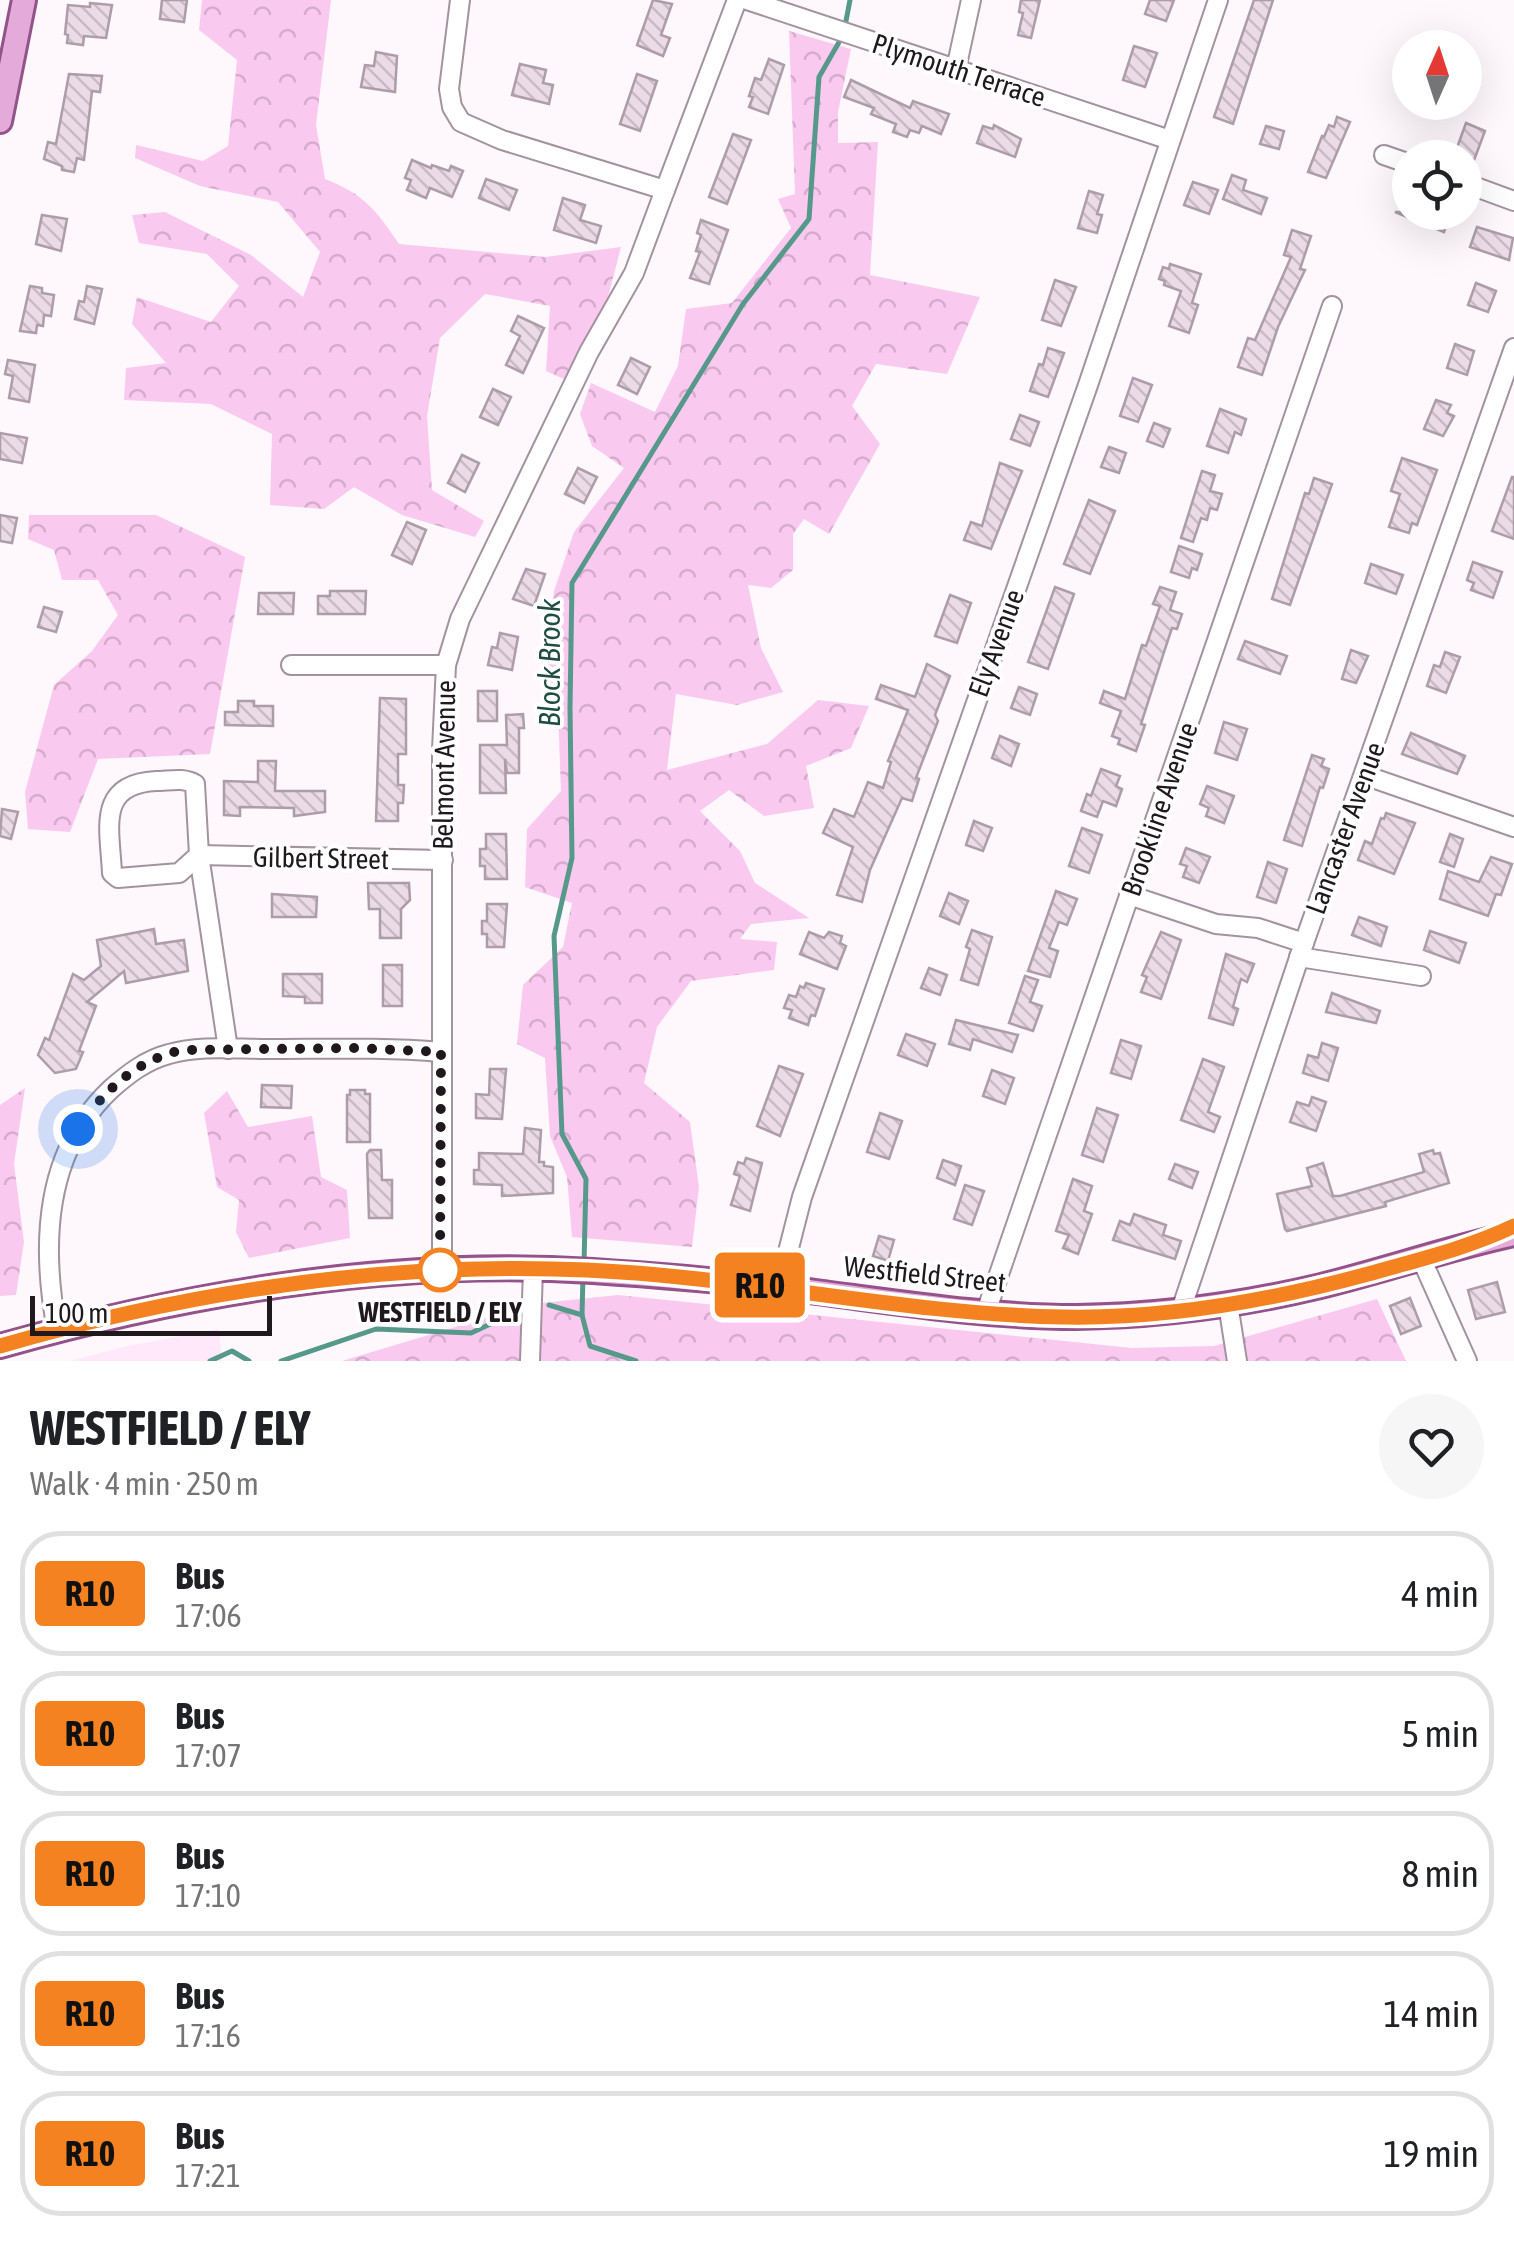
<!DOCTYPE html>
<html lang="en">
<head>
<meta charset="utf-8">
<style>
  :root { --surface:#fff; --page:#f6f6f6; --text:#202124; --muted:#757577; --line:#e0e0e0 }
  body { margin:0; font-family:"Asap Condensed",sans-serif; background:var(--page); color:var(--text); height:100vh; display:flex; flex-direction:column; font-size:38px; white-space:nowrap }
  * { box-sizing:border-box; margin:0 }
  p { font-size:32px; color:var(--muted) }
  .icon { flex:none; width:55px; height:55px; fill:none; stroke:currentColor; stroke-width:2; stroke-linecap:round; stroke-linejoin:round }
  .map { position:relative; height:1361px; overflow:hidden }
  .panel { display:flex; flex-direction:column; background:var(--surface); flex:1 }
  .panel>* { flex:none }
  .badge { padding:0 20px; border-radius:8px; font-size:35px; line-height:65px }
  .needle { width:65px; rotate:3deg }
  .controls { position:absolute; left:1392px; top:30px; display:grid; gap:20px }
  .controls a { display:grid; place-items:center; width:90px; height:90px; border-radius:50%; background:var(--surface); box-shadow:0 10px 40px #0002; font-size:50px }
  .scale { position:absolute; left:30px; bottom:25px; width:242px; box-sizing:border-box; padding-left:10px; border:5px solid #1f191e; border-top:0; font-size:28px; line-height:35px; white-space:nowrap; color:#1f191e; -webkit-text-stroke:8px #fff; paint-order:stroke }
  .you { position:absolute; width:50px; height:50px; margin:-25px; border:8px solid #fff; border-radius:50%; background:#1a73e8; box-shadow:0 0 0 15px #1a73e833 }
  .map>.badge { position:absolute; translate:-50% -50%; box-shadow:0 0 0 5px #fff }
  .round { display:grid; place-items:center; flex:none; width:105px; height:105px; border-radius:52px; background:var(--page) }
  .overview { display:flex; align-items:center; justify-content:space-between; height:170px; padding:0 30px }
  h1 { font-size:48px; font-weight:700; line-height:75px }
  ul { padding:0; list-style:none }
  li { display:flex; align-items:center; gap:30px; height:125px; margin:0 20px 15px; padding:0 10px; border:5px solid var(--line); border-radius:40px }
  li div { flex:1 }
  li b { display:block; font-size:38px }
  li em { font-style:normal }
  li .badge { min-width:110px; font-weight:700; text-align:center }
  .map>svg:first-child { display:block }
  .built { fill:#ffe8f9 }
  .forest { fill:url(#forest-crowns) }
  .lines { fill:none; stroke-linecap:round; stroke-linejoin:round }
  .stream { stroke:#569889; stroke-width:5 }
  .building { fill:url(#building-back-hatch); stroke:#ac9da9; stroke-width:2.5 }
  .minor-casing { stroke:#a2939f; stroke-width:22 }
  .major-casing { stroke:#935289; stroke-width:28 }
  .minor { stroke:#fff; stroke-width:18 }
  .major { stroke:#e4aada; stroke-width:22 }
  .line-casing { stroke:#fff; stroke-width:22 }
  .line { stroke:#f58220; stroke-width:15 }
  .walk { stroke:#1f191e; stroke-width:10; stroke-dasharray:0 18 }
  .stop-dot { fill:#fff; stroke:#f58220; stroke-width:5 }
  .labels { text-anchor:middle; stroke-width:8; stroke-linejoin:round; paint-order:stroke }
  .street-label { font-size:28px; fill:#1f191e; stroke:#fff }
  .stop-label { font-size:28px; font-weight:bold; fill:#1f191e; stroke:#fff }
  .water-label { font-size:30px; font-style:italic; fill:#214c41; stroke:#fff }
</style>
</head>
<body>
<div class="map">
<svg width="1514" height="1361" viewBox="0 0 1514 1361">
  <defs>
    <pattern id="forest-crowns" width="20" height="18" patternUnits="userSpaceOnUse" patternTransform="scale(2.5)"><rect width="20" height="18" fill="#fac9f0"/><path d="M2 6a3 3 0 1 1 6 0M12 15a3 3 0 1 1 6 0" fill="none" stroke="#d6accd"/></pattern>
    <pattern id="building-back-hatch" width="6" height="6" patternUnits="userSpaceOnUse" patternTransform="scale(2.5)"><rect width="6" height="6" fill="#ebdbe7"/><path d="M-1 5l2 2M0 0l6 6M5-1l2 2" fill="none" stroke="#c9bbc6"/></pattern>
  </defs>
  <rect width="100%" height="100%" fill="#fef7fc"/>
  <polygon class="built" points="219,1329 222,1361 70,1361 123,1347"/>
  <g class="forest">
    <path d="M202 0H331L316 125 325 179C364 194 376 210 399 244L545 257 621 247 606 305 566 380 546 371 550 306 485 294 440 338 427 416 432 490 484 521 475 537 402 515 354 487 324 509 270 505 272 434 211 404 124 400 126 368 166 363 132 324 137 297 211 322 239 286 207 254 139 243 132 215 165 212 251 255 303 297 320 252 278 202 200 186 135 158 136 145 203 161 228 146 237 60 199 30Z"/>
    <polygon points="789,31 851,49 838,112 838,143 878,142 870,275 980,297 947,374 876,364 852,406 880,444 829,534 804,519 793,534 793,570 771,588 748,585 761,648 783,692 737,705 676,694 667,770 767,744 818,700 869,706 851,748 806,766 814,808 764,816 729,790 700,811 740,851 755,883 809,918 751,924 740,939 777,942 774,970 691,981 657,1027 644,1083 690,1122 699,1187 692,1247 572,1237 567,1177 550,1136 545,1058 517,1044 523,985 563,947 572,903 525,887 527,829 561,791 558,710 545,670 554,591 574,532 624,468 592,446 580,414 591,383 655,412 678,366 686,309 732,303 791,228 778,199 795,194"/>
    <polygon points="29,515 156,515 245,557 210,754 98,759 70,832 28,829 25,792 54,685 92,651 118,615 98,580 62,580 54,550 28,539"/>
    <polygon points="25,1088 14,1164 24,1242 16,1295 0,1296 0,1105"/>
    <polygon points="227,1091 248,1127 312,1116 321,1177 347,1190 350,1238 249,1258 236,1232 239,1200 217,1187 204,1113"/>
    <polygon points="618,1295 1132,1348 1214,1346 1377,1299 1406,1361 342,1361 532,1304"/>
  </g>
  <g class="lines">
    <g class="stream">
      <polyline points="845,26 850,0"/>
      <polyline points="584,1264 586,1179 562,1134 554,936 572,858 570,707 572,583 743,304 809,219 819,77 842,37"/>
      <polyline points="583,1275 582,1315 590,1346 636,1361"/>
      <polyline points="549,1305 582,1315"/>
      <polyline points="210,1361 232,1351 249,1361"/>
      <polyline points="281,1361 376,1329 471,1333 501,1319"/>
    </g>
  </g>
  <g class="building">
    <polygon points="162,0 187,0 184,22 160,19"/>
    <polygon points="653,0 672,4 661,35 670,38 663,56 637,45"/>
    <polygon points="1021,0 1040,0 1031,38 1018,35 1023,13 1019,12"/>
    <polygon points="1150,0 1174,0 1166,21 1145,14"/>
    <polygon points="1254,0 1273,0 1233,124 1214,117"/>
    <polygon points="90,3 112,5 106,38 84,36 83,45 67,43 68,35 65,34 68,5 90,7"/>
    <polygon points="1134,46 1157,53 1145,87 1123,80"/>
    <polygon points="376,52 397,56 395,92 361,87 365,65 374,66"/>
    <polygon points="769,59 784,65 768,114 749,107 753,97 749,96 755,78 761,80"/>
    <polygon points="520,64 546,70 543,83 553,85 549,104 512,95"/>
    <polygon points="69,74 102,76 100,92 92,91 84,160 77,158 74,172 62,170 62,166 44,159 48,142 56,144"/>
    <polygon points="637,74 657,81 640,131 620,124"/>
    <polygon points="851,80 910,108 913,101 949,114 941,134 922,126 919,133 910,130 907,137 893,132 896,124 871,114 874,108 844,97"/>
    <polygon points="1337,117 1350,122 1326,178 1308,172 1322,136 1324,137 1329,125 1334,127"/>
    <polygon points="1466,123 1485,131 1473,163 1454,156"/>
    <polygon points="994,125 1021,139 1015,157 977,143 983,126 993,129"/>
    <polygon points="1266,126 1284,131 1279,149 1260,144"/>
    <polygon points="733,134 751,140 727,204 709,197"/>
    <polygon points="412,160 431,168 432,165 449,171 451,166 463,171 452,197 430,188 426,198 407,190 411,180 405,178"/>
    <polygon points="1232,175 1246,180 1243,190 1267,198 1261,214 1223,199"/>
    <polygon points="486,179 517,190 509,210 479,198"/>
    <polygon points="1193,182 1218,190 1209,214 1184,205"/>
    <polygon points="1089,191 1103,195 1097,214 1102,215 1097,233 1078,228"/>
    <polygon points="563,198 585,205 580,220 601,226 596,243 554,230"/>
    <polygon points="1395,212 1451,212 1444,232"/>
    <polygon points="42,215 67,219 61,251 36,244"/>
    <polygon points="701,220 728,230 709,284 690,278 700,252 696,251 701,235 697,233"/>
    <polygon points="1477,227 1513,238 1509,260 1470,247"/>
    <polygon points="1292,230 1311,236 1300,269 1305,270 1278,327 1262,375 1238,367 1248,338 1255,340 1291,257 1284,255"/>
    <polygon points="1170,264 1201,274 1192,303 1198,305 1189,333 1169,326 1181,291 1164,285 1165,281 1159,279 1163,267 1169,269"/>
    <polygon points="1055,280 1076,287 1061,326 1042,320"/>
    <polygon points="1476,283 1496,291 1488,312 1468,305"/>
    <polygon points="30,286 42,288 42,293 54,295 51,316 44,315 43,326 37,325 36,333 20,331"/>
    <polygon points="87,286 102,289 94,324 75,319 79,301 84,302"/>
    <polygon points="518,316 544,328 523,373 506,365 520,336 511,331"/>
    <polygon points="1455,344 1474,351 1467,375 1447,368"/>
    <polygon points="1048,348 1064,353 1048,397 1030,391 1039,364 1043,365"/>
    <polygon points="631,358 650,367 637,394 618,385"/>
    <polygon points="8,360 35,365 29,402 9,398 13,376 5,374"/>
    <polygon points="1133,378 1152,385 1138,422 1120,416"/>
    <polygon points="493,389 511,397 498,425 480,417"/>
    <polygon points="1436,400 1451,405 1447,413 1454,416 1443,436 1424,429"/>
    <polygon points="1220,409 1246,419 1241,435 1235,432 1228,453 1207,446"/>
    <polygon points="1020,415 1039,422 1030,446 1011,439"/>
    <polygon points="1154,423 1170,429 1163,447 1147,441"/>
    <polygon points="0,433 27,438 22,463 0,459"/>
    <polygon points="1109,447 1126,453 1119,473 1101,467"/>
    <polygon points="462,455 479,463 465,492 448,483"/>
    <polygon points="1402,458 1437,470 1417,525 1412,523 1409,533 1389,527 1400,494 1391,491"/>
    <polygon points="1000,463 1022,471 991,549 964,540 971,522 982,526"/>
    <polygon points="578,468 597,477 584,503 565,494"/>
    <polygon points="1202,471 1215,475 1210,491 1222,494 1217,510 1210,508 1207,520 1201,518 1193,542 1181,538"/>
    <polygon points="1512,477 1514,477 1514,539 1492,531"/>
    <polygon points="1314,478 1332,484 1290,605 1272,599 1305,493 1309,494"/>
    <polygon points="1089,500 1115,511 1090,574 1064,564"/>
    <polygon points="0,515 17,518 12,543 0,541"/>
    <polygon points="407,522 426,530 412,564 392,555"/>
    <polygon points="1179,546 1202,554 1197,570 1192,568 1189,578 1171,572"/>
    <polygon points="1473,562 1502,572 1493,598 1471,590 1474,583 1467,580"/>
    <polygon points="1371,564 1403,575 1396,594 1365,583"/>
    <polygon points="526,569 545,574 534,606 513,599"/>
    <polygon points="1055,587 1074,594 1048,669 1028,662"/>
    <polygon points="1160,587 1176,592 1170,610 1182,614 1177,629 1172,628 1164,652 1141,724 1145,725 1136,751 1118,744 1120,739 1112,736 1121,711 1100,703 1104,691 1125,699 1142,645 1146,646 1160,606 1153,604"/>
    <polygon points="330,591 366,591 365,614 318,614 318,596 330,596"/>
    <polygon points="259,593 294,593 293,614 258,614"/>
    <polygon points="950,595 971,603 957,643 935,636"/>
    <polygon points="44,607 62,612 56,632 38,627"/>
    <polygon points="500,633 518,637 512,670 488,665 492,647 497,648"/>
    <polygon points="1245,641 1287,656 1280,674 1238,659"/>
    <polygon points="1351,650 1368,656 1356,683 1342,679"/>
    <polygon points="1445,652 1460,657 1446,693 1427,686 1434,665 1440,667"/>
    <polygon points="927,664 950,676 935,715 938,721 916,778 919,779 912,801 902,798 870,870 862,902 837,895 853,847 823,833 834,809 854,817 868,782 883,788 891,762 888,761 908,710 876,699 881,685 915,697"/>
    <polygon points="1019,687 1037,694 1030,715 1011,708"/>
    <rect x="478" y="691" width="19" height="30"/>
    <polygon points="380,698 406,699 406,754 398,754 398,785 404,785 403,803 398,803 398,821 376,821"/>
    <polygon points="238,701 254,701 254,706 273,706 273,726 225,725 225,712 238,712"/>
    <polygon points="523,714 524,728 519,728 519,773 507,773 505,759 506,793 480,793 480,745 507,745 506,715"/>
    <polygon points="1224,722 1247,729 1237,760 1215,753"/>
    <polygon points="1411,733 1465,756 1457,774 1402,754"/>
    <polygon points="1000,736 1019,744 1011,766 992,758"/>
    <polygon points="1312,755 1324,759 1321,766 1329,769 1323,788 1320,787 1302,846 1284,840"/>
    <polygon points="258,761 276,761 275,791 325,791 325,812 294,816 294,808 240,807 240,816 224,815 224,781 258,782"/>
    <polygon points="1101,769 1120,776 1116,786 1122,789 1116,806 1103,801 1097,817 1081,811 1087,794 1091,796"/>
    <polygon points="1207,786 1234,796 1224,823 1206,816 1209,808 1200,804"/>
    <polygon points="2,809 18,812 11,839 0,836"/>
    <polygon points="1386,813 1415,823 1394,874 1358,860 1365,841 1372,844 1381,818 1384,819"/>
    <polygon points="974,821 992,828 983,851 966,845"/>
    <polygon points="1082,828 1102,835 1089,873 1069,866"/>
    <polygon points="486,834 506,834 507,879 485,879 485,866 480,866 480,849 486,849"/>
    <polygon points="1450,834 1463,839 1454,867 1440,862"/>
    <polygon points="1186,848 1210,857 1199,883 1183,877 1187,866 1180,864"/>
    <polygon points="1491,857 1512,864 1501,895 1496,894 1488,916 1440,899 1448,871 1479,882"/>
    <polygon points="1268,862 1287,869 1276,903 1257,897"/>
    <polygon points="368,883 409,883 410,900 401,909 401,938 380,938 380,909 369,909"/>
    <polygon points="1056,891 1077,899 1067,925 1059,922 1049,948 1058,951 1050,977 1028,971"/>
    <polygon points="949,893 968,901 959,924 940,916"/>
    <polygon points="272,894 317,897 316,917 272,917"/>
    <polygon points="487,904 507,904 504,947 487,947 487,934 482,934 482,921 487,921"/>
    <polygon points="1359,917 1387,927 1381,946 1352,935"/>
    <polygon points="154,929 156,944 184,940 188,971 126,983 124,971 87,1002 96,1006 79,1051 83,1052 76,1069 55,1073 38,1055 45,1038 49,1040 73,974 84,980 101,966 97,940"/>
    <polygon points="972,930 992,937 978,985 961,980 970,949 966,947"/>
    <polygon points="1430,931 1466,943 1459,963 1424,950"/>
    <polygon points="809,932 824,938 829,932 842,936 840,943 846,946 837,969 800,954"/>
    <polygon points="1161,932 1181,940 1161,999 1141,992 1147,977 1142,975"/>
    <polygon points="1226,954 1254,964 1247,982 1241,979 1233,1007 1238,1009 1233,1025 1209,1018"/>
    <rect x="383" y="965" width="19" height="41"/>
    <polygon points="929,968 947,975 940,995 921,988"/>
    <polygon points="283,974 322,974 322,1003 305,1003 305,997 283,996"/>
    <polygon points="1025,976 1038,980 1030,1002 1042,1006 1033,1031 1009,1023"/>
    <polygon points="806,983 824,989 815,1016 811,1015 808,1025 789,1018 792,1010 784,1008 789,995 796,997 800,986 804,988"/>
    <polygon points="1332,993 1380,1011 1376,1023 1326,1012"/>
    <polygon points="956,1020 1018,1035 1012,1052 973,1039 970,1050 949,1044"/>
    <polygon points="906,1034 935,1044 927,1066 898,1055"/>
    <polygon points="1121,1040 1141,1046 1131,1079 1111,1073"/>
    <polygon points="1322,1043 1338,1048 1328,1081 1303,1073 1308,1055 1318,1058"/>
    <polygon points="1203,1059 1224,1067 1208,1112 1220,1117 1214,1132 1181,1120"/>
    <polygon points="779,1066 803,1074 780,1136 757,1126"/>
    <polygon points="490,1069 506,1069 502,1119 476,1118 476,1094 489,1095"/>
    <polygon points="992,1070 1014,1078 1005,1104 983,1096"/>
    <polygon points="262,1085 292,1086 291,1108 261,1107"/>
    <polygon points="350,1090 365,1090 365,1094 370,1094 370,1142 347,1142 347,1095 350,1095"/>
    <polygon points="1312,1097 1326,1102 1316,1131 1290,1122 1297,1102 1309,1106"/>
    <polygon points="1097,1108 1118,1115 1103,1162 1082,1155"/>
    <polygon points="880,1113 902,1121 889,1159 867,1152"/>
    <polygon points="525,1128 541,1130 539,1162 544,1162 544,1166 553,1167 553,1193 502,1196 502,1185 474,1184 474,1170 479,1170 479,1153 523,1154"/>
    <polygon points="370,1150 381,1150 382,1180 392,1180 392,1218 369,1218 367,1154"/>
    <polygon points="1433,1150 1434,1154 1440,1153 1449,1183 1385,1202 1386,1206 1287,1231 1285,1229 1277,1194 1312,1186 1307,1168 1323,1163 1333,1196 1340,1196 1424,1172 1419,1154"/>
    <polygon points="746,1158 762,1163 750,1211 731,1205 740,1176 734,1174 738,1162 744,1164"/>
    <polygon points="943,1160 961,1166 955,1185 937,1178"/>
    <polygon points="1175,1164 1198,1172 1192,1188 1169,1179"/>
    <polygon points="1073,1179 1092,1186 1084,1211 1092,1214 1078,1254 1063,1248 1069,1235 1056,1231"/>
    <polygon points="965,1185 984,1191 972,1225 954,1219"/>
    <polygon points="1134,1214 1166,1225 1163,1235 1181,1241 1175,1259 1113,1240 1120,1221 1130,1225"/>
    <polygon points="879,1236 894,1240 888,1261 873,1256"/>
    <polygon points="1497,1282 1505,1312 1476,1319 1468,1290"/>
    <polygon points="1410,1298 1421,1326 1401,1334 1390,1306"/>
  </g>
  <g class="lines">
    <defs>
      <g id="minor">
        <polyline points="460,0 449,89 452,107 461,122 502,140 665,190 737,0"/>
        <polyline points="747,0 1170,140"/>
        <polyline points="956,69 971,0"/>
        <polyline points="1384,155 1410,164"/>
        <polyline points="1465,183 1514,201"/>
        <polyline points="291,665 446,665"/>
        <polyline points="1364,775 1514,827"/>
        <path d="M199 855 179 873 118 878 112 873C110 829 96 784 156 781 169 781 183 777 195 784L199 855 228 1049"/>
        <polyline points="199,855 443,860"/>
        <polyline points="1129,895 1216,924 1258,928 1304,943"/>
        <polyline points="1299,957 1421,976"/>
        <polyline points="1421,1258 1467,1361"/>
        <polyline points="442,1270 442,750 446,665 460,619 589,352 634,273 665,190"/>
        <polyline points="779,1287 802,1197 1088,385 1218,0"/>
        <polyline points="1228,1304 1237,1361"/>
        <polyline points="1181,1310 1304,943 1514,348"/>
        <polyline points="986,1312 1332,306"/>
        <path d="M57 1330C41 1245 44 1152 111 1089 128 1074 146 1060 169 1054 200 1045 234 1049 267 1049 325 1049 383 1047 441 1052"/>
        <polyline points="530,1361 533,1269"/>
      </g>
      <g id="major">
        <polyline points="0,121 24,0"/>
        <path d="M0 1346C192 1292 394 1258 593 1271 668 1276 742 1282 816 1292 902 1303 989 1317 1076 1317 1158 1316 1241 1305 1321 1286 1386 1270 1449 1248 1514 1234"/>
      </g>
    </defs>
    <use href="#minor" class="minor-casing"/>
    <use href="#major" class="major-casing"/>
    <use href="#minor" class="minor"/>
    <use href="#major" class="major"/>
  </g>
  <g class="lines">
    <defs>
      <path id="line" d="M0 1346C191 1291 388 1261 587 1270 746 1277 903 1314 1063 1317 1166 1319 1269 1301 1368 1274 1417 1260 1468 1248 1514 1226"/>
    </defs>
    <use href="#line" class="line-casing"/>
    <use href="#line" class="line"/>
    <path class="walk" d="M78 1129C103 1091 137 1060 182 1050L355 1048 441 1052 440 1270"/>
  </g>
  <circle class="stop-dot" cx="440" cy="1270" r="20"/>
  <g class="labels">
    <g class="street-label">
      <text transform="translate(959 70) rotate(18)" y="10">Plymouth Terrace</text>
      <text transform="translate(996 643) rotate(-70)" y="10">Ely Avenue</text>
      <text transform="translate(444 765) rotate(-89)" y="10">Belmont Avenue</text>
      <text transform="translate(1159 809) rotate(-71)" y="10">Brookline Avenue</text>
      <text transform="translate(1345 828) rotate(-70)" y="10">Lancaster Avenue</text>
      <text transform="translate(321 858) rotate(1)" y="10">Gilbert Street</text>
      <text transform="translate(925 1274) rotate(6)" y="10">Westfield Street</text>
    </g>
    <g class="stop-label">
      <text x="440" y="1322">WESTFIELD / ELY</text>
    </g>
    <g class="water-label">
      <text transform="translate(550 663) rotate(-90)" y="10">Block Brook</text>
    </g>
  </g>
</svg>
<div class="controls">
<a><svg class="needle" viewBox="-14 -14 28 28"><path d="M0-13l5 13h-10z" fill="#e53935"/><path d="M0 13l5-13h-10z" fill="#757577"/></svg></a>
<a><svg class="icon" aria-label="locate" viewBox="0 0 24 24"><circle cx="12" cy="12" r="6"/><path d="M12 2v4M12 18v4M2 12h4M18 12h4"/></svg></a>
</div>
<div class="scale">100 m</div>
<div class="you" style="left:78px;top:1129px"></div>
<b class="badge" style="left:760px;top:1285px;background:#f58220;color:#111">R10</b>
</div>
<section class="panel">
<div class="overview"><div><h1>WESTFIELD / ELY</h1><p>Walk · 4 min · 250 m</p></div><a class="round"><svg class="icon" aria-label="heart" viewBox="0 0 24 24"><path d="M12 20l-8-8c-3-5 5-10 8-4 3-6 11-1 8 4z"/></svg></a></div>
<ul>
<li><span class="badge" style="background:#f58220;color:#111">R10</span><div><b>Bus</b><p>17:06</p></div><em>4 min</em></li>
<li><span class="badge" style="background:#f58220;color:#111">R10</span><div><b>Bus</b><p>17:07</p></div><em>5 min</em></li>
<li><span class="badge" style="background:#f58220;color:#111">R10</span><div><b>Bus</b><p>17:10</p></div><em>8 min</em></li>
<li><span class="badge" style="background:#f58220;color:#111">R10</span><div><b>Bus</b><p>17:16</p></div><em>14 min</em></li>
<li><span class="badge" style="background:#f58220;color:#111">R10</span><div><b>Bus</b><p>17:21</p></div><em>19 min</em></li>
</ul>
</section>
</body>
</html>
